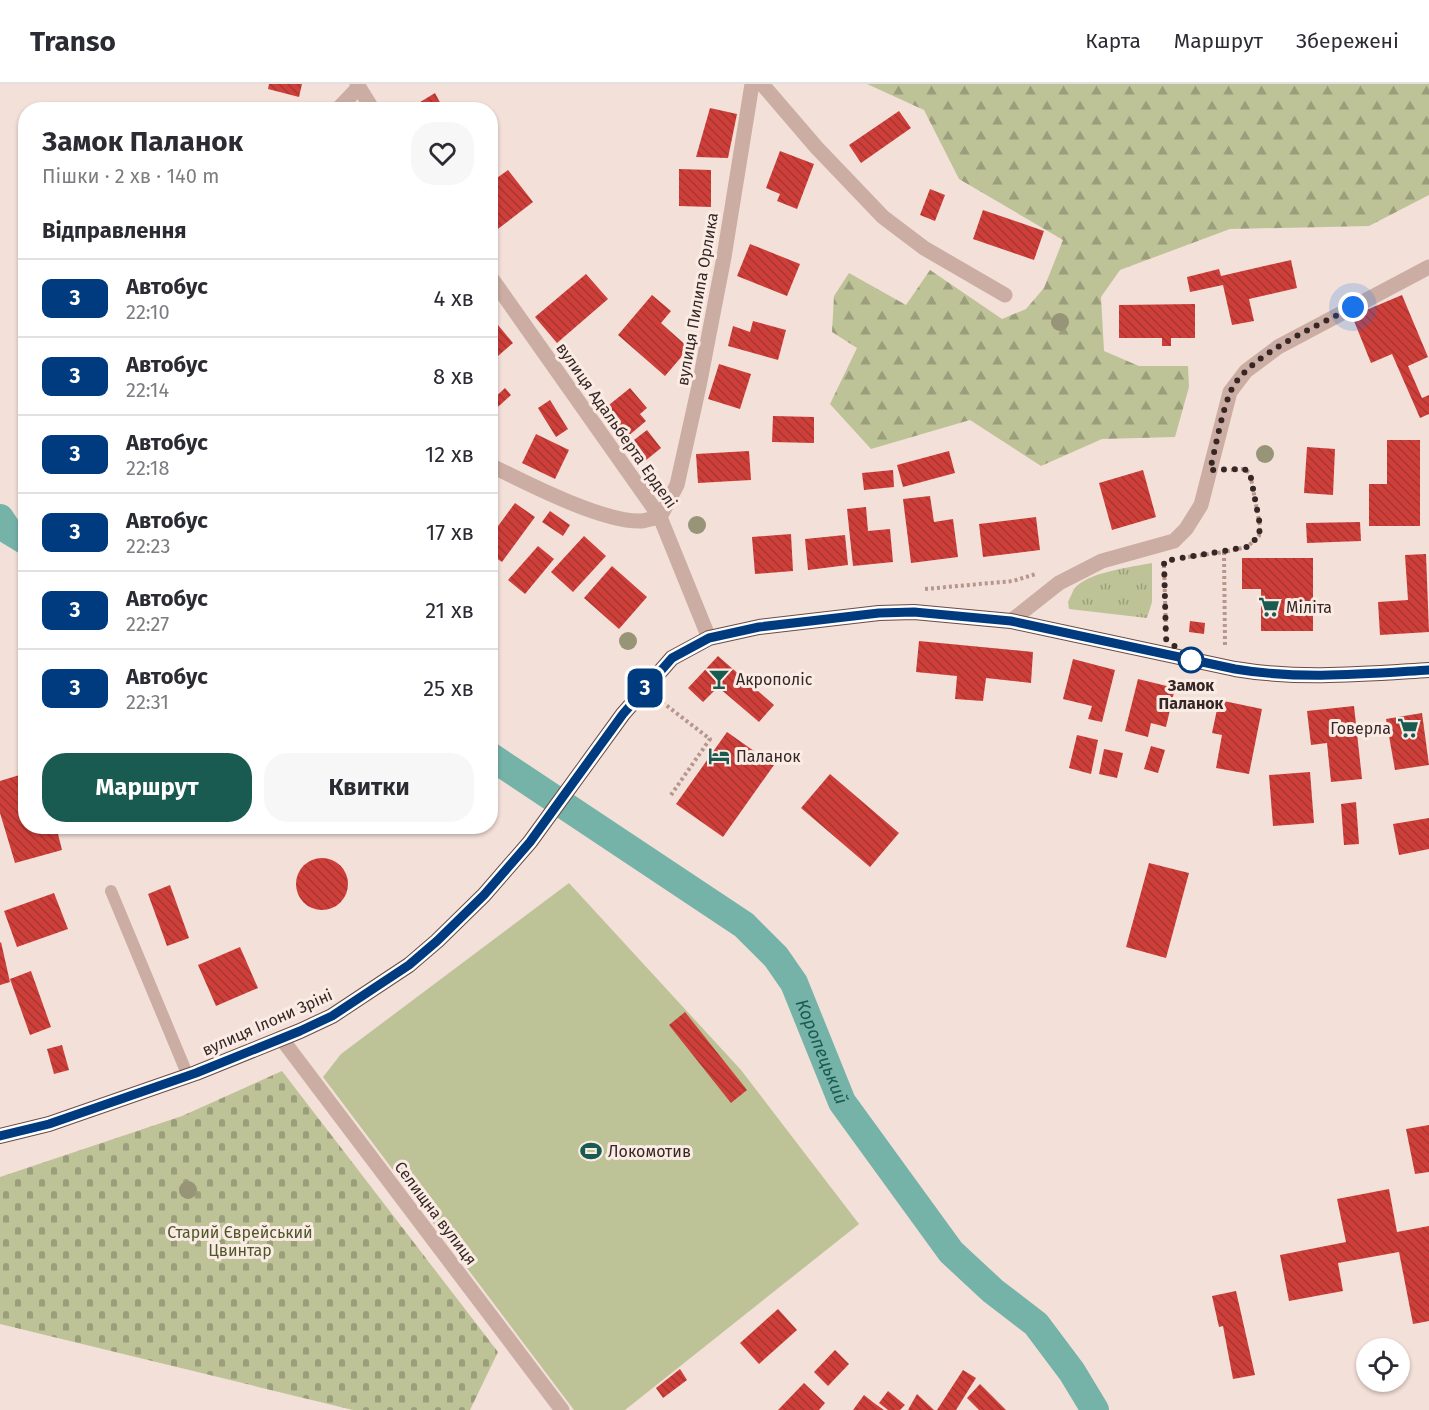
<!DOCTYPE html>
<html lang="uk">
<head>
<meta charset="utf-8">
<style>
  :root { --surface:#fff; --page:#f7f7f7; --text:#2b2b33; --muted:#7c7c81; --line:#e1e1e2; --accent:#195a51 }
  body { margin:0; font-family:"Fira Sans",sans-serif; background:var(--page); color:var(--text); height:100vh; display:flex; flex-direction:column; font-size:22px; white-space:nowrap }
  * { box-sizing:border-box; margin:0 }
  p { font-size:20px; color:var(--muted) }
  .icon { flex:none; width:33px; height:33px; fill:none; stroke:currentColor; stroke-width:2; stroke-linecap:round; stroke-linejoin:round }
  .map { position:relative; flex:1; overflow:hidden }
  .details { position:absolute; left:18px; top:18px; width:480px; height:732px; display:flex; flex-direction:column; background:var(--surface); border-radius:24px; box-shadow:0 2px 4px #0004 }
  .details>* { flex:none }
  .badge { padding:0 12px; border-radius:9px; font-size:21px; line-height:39px }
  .buttons { position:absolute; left:1356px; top:1254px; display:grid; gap:12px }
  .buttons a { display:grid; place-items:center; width:54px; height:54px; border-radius:50%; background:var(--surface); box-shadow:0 2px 4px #0004; font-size:30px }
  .you { position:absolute; width:30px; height:30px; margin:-15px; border:4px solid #fff; border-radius:50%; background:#1a73e8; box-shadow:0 0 0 9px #1a73e833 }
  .map>.badge { position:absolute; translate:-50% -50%; box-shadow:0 0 0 3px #fff }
  h2 { padding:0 24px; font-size:22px; line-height:54px }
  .round { display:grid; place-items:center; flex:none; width:63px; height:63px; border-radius:24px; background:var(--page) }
  .headline { display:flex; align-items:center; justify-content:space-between; height:102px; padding:0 24px }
  h1 { font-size:28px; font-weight:700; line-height:45px }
  .cta { display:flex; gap:12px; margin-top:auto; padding:12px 24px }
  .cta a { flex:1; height:69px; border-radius:24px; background:var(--accent); color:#fff; font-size:24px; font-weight:700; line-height:69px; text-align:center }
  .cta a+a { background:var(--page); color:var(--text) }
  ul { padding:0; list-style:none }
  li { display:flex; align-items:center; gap:18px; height:78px; padding:0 24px; border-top:2px solid var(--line) }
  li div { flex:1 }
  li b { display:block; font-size:22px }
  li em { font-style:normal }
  li .badge { min-width:66px; font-weight:700; text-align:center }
  header { display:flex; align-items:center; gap:36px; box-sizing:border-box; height:84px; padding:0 30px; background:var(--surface); border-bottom:2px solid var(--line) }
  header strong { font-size:28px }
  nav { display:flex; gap:33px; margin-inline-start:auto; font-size:21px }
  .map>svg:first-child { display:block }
  .grass { fill:url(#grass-tufts) }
  .forest { fill:url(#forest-firs) }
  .cemetery { fill:url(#cemetery-stones) }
  .garden { fill:#bdc397 }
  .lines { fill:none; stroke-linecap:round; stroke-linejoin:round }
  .canal { stroke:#75b2a8; stroke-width:28 }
  .building { fill:url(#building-back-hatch) }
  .path { stroke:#b7978d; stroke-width:4; stroke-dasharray:3 3; stroke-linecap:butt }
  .service { stroke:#cbada3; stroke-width:12 }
  .minor { stroke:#cbada3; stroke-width:15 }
  .trunk { stroke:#684c48; stroke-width:16 }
  .tree { fill:#989477 }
  .line-casing { stroke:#fff; stroke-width:14 }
  .line { stroke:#003b80; stroke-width:9 }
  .walk { stroke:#362726; stroke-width:6; stroke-dasharray:0 10.8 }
  .stop-dot { fill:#fff; stroke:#003b80; stroke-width:3 }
  .labels { text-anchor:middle; stroke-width:6; stroke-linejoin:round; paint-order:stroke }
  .street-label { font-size:16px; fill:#362726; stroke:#faece4 }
  .poi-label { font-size:16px; fill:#362726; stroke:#faece4; text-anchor:start }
  .stop-label { font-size:16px; font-weight:bold; fill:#362726; stroke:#faece4 }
  .park-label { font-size:16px; fill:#4e5628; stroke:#faece4 }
  .water-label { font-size:18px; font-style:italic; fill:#195a51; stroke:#faece4 }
</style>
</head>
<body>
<header>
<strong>Transo</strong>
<nav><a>Карта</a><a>Маршрут</a><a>Збережені</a></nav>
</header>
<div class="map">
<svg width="1429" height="1326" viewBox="0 0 1429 1326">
  <defs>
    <pattern id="grass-tufts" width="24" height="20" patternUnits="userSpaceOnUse" patternTransform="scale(1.5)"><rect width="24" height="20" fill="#bdc397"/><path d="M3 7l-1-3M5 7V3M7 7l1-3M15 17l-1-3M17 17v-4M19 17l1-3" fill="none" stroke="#9a9e7b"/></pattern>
    <pattern id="forest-firs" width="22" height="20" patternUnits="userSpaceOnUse" patternTransform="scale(1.5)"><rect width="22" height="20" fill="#bdc397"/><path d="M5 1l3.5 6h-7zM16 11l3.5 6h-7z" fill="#9a9e7b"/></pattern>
    <pattern id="cemetery-stones" width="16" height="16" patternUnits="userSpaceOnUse" patternTransform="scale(1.5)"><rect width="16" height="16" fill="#bdc397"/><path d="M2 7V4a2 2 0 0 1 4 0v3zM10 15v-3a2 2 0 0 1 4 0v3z" fill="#9a9e7b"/></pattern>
    <pattern id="building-back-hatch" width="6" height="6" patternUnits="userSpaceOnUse" patternTransform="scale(1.5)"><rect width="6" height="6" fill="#ce3f3a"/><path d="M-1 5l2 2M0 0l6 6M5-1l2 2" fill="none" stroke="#a83531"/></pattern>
  </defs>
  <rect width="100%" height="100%" fill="#f3e0d8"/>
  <path class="grass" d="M1152 479V518L1147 534 1069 525 1068 518C1070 514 1072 509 1074 505 1087 488 1132 483 1152 479Z"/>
  <polygon class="forest" points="867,0 1429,0 1429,111 1369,142 1230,145 1120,186 1101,213 1104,267 1139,282 1188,282 1189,303 1175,353 1102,355 1041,382 970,336 871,365 830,320 857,264 832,248 834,212 849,189 906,221 930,186 1002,235 1026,225 1044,204 1063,156 959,95 924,26"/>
  <polygon class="cemetery" points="282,987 498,1268 470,1326 353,1326 0,1240 0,1093 182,1032"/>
  <polygon class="garden" points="569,799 741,986 859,1140 625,1326 574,1326 323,993 341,970"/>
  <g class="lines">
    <g class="canal">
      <polyline points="0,434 8,446 26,457"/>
      <path id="s1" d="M490 672 744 841 776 873 794 899 842 1018 951 1168 993 1207 1036 1240 1072 1288 1095 1326"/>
    </g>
  </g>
  <g class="building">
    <polygon points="269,0 302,0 299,13 268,5"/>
    <polygon points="435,9 444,26 407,26"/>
    <polygon points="710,24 737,30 728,74 696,73"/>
    <polygon points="899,27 911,44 861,79 849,61"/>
    <polygon points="780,67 814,80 797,125 777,117 780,110 766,104"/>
    <polygon points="679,85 711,86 711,123 679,122"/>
    <polygon points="508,86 533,118 490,151 490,99"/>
    <polygon points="930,105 945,111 935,137 920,131"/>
    <polygon points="983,126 1044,147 1034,176 973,155"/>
    <polygon points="750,160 800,180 787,212 737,192"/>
    <polygon points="1291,176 1297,204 1249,215 1254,237 1232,241 1223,201 1190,208 1187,193 1219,185 1221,192"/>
    <polygon points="586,190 608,215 557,259 535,233"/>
    <polygon points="652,211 671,227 661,239 689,264 665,292 618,251"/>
    <polygon points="1402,211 1428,273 1408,282 1422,314 1429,311 1429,330 1420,334 1392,270 1371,279 1352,232"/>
    <polygon points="1195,220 1195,254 1171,254 1171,262 1162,262 1162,254 1119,254 1119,221"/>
    <polygon points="753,237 786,246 778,276 728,262 733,242 750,248"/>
    <polygon points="498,241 513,259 490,279 490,247"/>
    <polygon points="719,280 751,290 740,325 708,315"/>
    <polygon points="505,304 511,311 490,330 490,318"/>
    <polygon points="630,304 647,324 640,330 646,337 627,353 604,325"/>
    <polygon points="550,316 568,345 556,353 538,324"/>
    <polygon points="773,332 814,333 814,359 772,358"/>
    <polygon points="647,346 661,364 645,377 630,359"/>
    <polygon points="536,350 569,366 555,395 522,379"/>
    <polygon points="1387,356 1420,356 1420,442 1369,442 1369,400 1387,400"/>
    <polygon points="1307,363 1335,365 1333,411 1304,409"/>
    <polygon points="749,367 751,396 698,399 696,370"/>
    <polygon points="949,367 955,389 903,403 897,381"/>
    <polygon points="893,386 894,403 864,406 862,389"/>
    <polygon points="1143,386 1156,433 1112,446 1099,399"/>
    <polygon points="930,412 934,438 953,435 958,473 911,479 903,415"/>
    <polygon points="515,419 535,433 502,478 490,470 490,453"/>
    <polygon points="866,423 868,447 890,445 893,478 853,482 847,425"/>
    <polygon points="550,427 570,441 563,452 542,438"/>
    <polygon points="1036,433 1040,466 983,473 979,440"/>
    <polygon points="1360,438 1361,457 1307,459 1306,439"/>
    <polygon points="791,450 793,487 755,490 752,453"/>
    <polygon points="845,451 848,481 808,486 805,455"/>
    <polygon points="584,452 606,472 573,508 551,488"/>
    <polygon points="538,462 554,475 525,510 508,496"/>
    <polygon points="1426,470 1429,548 1380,551 1378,518 1408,516 1405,471"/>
    <polygon points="1242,474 1313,474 1313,547 1261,547 1261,505 1242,505"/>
    <polygon points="612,482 647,513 619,545 584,514"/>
    <polygon points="1190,537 1205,539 1204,550 1189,548"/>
    <polygon points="919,557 1033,568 1031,599 986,594 983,617 955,615 957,592 916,588"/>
    <polygon points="718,572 774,621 759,638 718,603 703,618 688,604"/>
    <polygon points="1073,575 1115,586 1102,638 1088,635 1092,622 1063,615"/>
    <polygon points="1138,595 1175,604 1166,643 1151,639 1148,653 1125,647"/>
    <polygon points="1219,616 1262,625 1249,690 1216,684 1222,651 1212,649"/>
    <polygon points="1354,622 1362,695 1331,698 1327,659 1311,661 1307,627"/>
    <polygon points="1422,629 1429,681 1395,686 1386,635"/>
    <polygon points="727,648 774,681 723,753 676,720"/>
    <polygon points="1077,651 1098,656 1091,690 1069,684"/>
    <polygon points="1151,662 1165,666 1158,689 1144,685"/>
    <polygon points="1104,665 1123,669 1117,694 1099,690"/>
    <polygon points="1310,688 1314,739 1273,742 1269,691"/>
    <polygon points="26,689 26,742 56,742 62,766 15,779 0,729 0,697"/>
    <polygon points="830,690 899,749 870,783 801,724"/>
    <polygon points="1356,718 1359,760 1344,761 1341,720"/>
    <polygon points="1429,734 1429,765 1399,771 1393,740"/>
    <circle cx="322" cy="800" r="26"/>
    <polygon points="1149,779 1189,789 1166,874 1126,863"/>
    <polygon points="170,801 189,854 167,862 148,810"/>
    <polygon points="54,809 68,845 17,863 4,827"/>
    <polygon points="1,858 10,898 0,901 0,859"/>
    <polygon points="240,863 258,904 216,922 198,881"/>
    <polygon points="31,887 51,943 30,951 10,895"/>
    <polygon points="685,928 747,1006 731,1019 669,941"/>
    <polygon points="62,961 69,986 54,990 47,965"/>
    <polygon points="1429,1041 1429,1088 1415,1090 1406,1045"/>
    <polygon points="1389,1105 1397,1148 1429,1142 1429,1237 1413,1240 1399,1168 1338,1179 1343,1207 1289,1217 1280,1171 1346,1158 1337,1115"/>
    <polygon points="1236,1207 1255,1291 1233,1295 1223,1242 1219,1243 1212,1212"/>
    <polygon points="778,1225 797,1246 759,1280 740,1259"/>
    <polygon points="835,1266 849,1280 828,1302 814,1288"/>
    <polygon points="680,1285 687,1296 663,1314 656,1304"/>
    <polygon points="963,1286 976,1294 956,1326 937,1326"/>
    <polygon points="804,1299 825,1319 819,1326 778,1326"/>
    <polygon points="980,1300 1006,1326 979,1326 967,1314"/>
    <polygon points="888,1307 905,1321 900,1326 888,1326 879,1319"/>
    <polygon points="917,1310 934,1326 908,1326"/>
    <polygon points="864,1311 874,1319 884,1326 853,1326"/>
  </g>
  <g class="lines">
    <g class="path">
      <polyline points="1188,473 1224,468"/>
      <polyline points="1164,481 1166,548"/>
      <polyline points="925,505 1013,497 1036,490"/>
      <polyline points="1225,561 1224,468 1247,463 1259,452 1260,442 1250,389 1244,385 1231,386"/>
      <polyline points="662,618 710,655 671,711"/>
    </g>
    <polyline class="service" points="111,807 188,992"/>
    <g class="minor">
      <polyline points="357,0 373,26"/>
      <polyline points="762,0 817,64 883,133 924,164 1005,211"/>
      <polyline points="337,26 358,4"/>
      <polyline points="490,192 660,433 709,554"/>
      <path d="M490 381C526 399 604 439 642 437 648 436 655 434 660 433"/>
      <polyline points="660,433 677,401 699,302 724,173 752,0"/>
      <polyline points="1011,537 1059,499 1102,477 1174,457 1186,445 1201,421 1230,308 1246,287 1278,263 1429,183"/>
      <polyline points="281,954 562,1326"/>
    </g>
    <path class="trunk" d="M0 1052 49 1040 196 989 300 947 332 932 409 881 437 857 484 811 530 758 623 630 672 574 709 554 759 543 879 529 914 528 1011 537 1235 585C1300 596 1364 590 1429 586"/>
  </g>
  <g class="tree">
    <circle cx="1060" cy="238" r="9"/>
    <circle cx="1265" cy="370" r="9"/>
    <circle cx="697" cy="441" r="9"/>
    <circle cx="628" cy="557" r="9"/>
    <circle cx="188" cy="1106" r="9"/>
  </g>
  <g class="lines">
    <defs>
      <path id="line" d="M0 1052 49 1040 196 989 300 947 332 932 409 881 437 857 484 811 530 758 623 630 672 574 709 554 759 543 879 529 914 528 1011 537 1235 585C1300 596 1364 590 1429 586"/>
    </defs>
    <use href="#line" class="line-casing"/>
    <use href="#line" class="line"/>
    <path class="walk" d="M1191 576 1166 555 1164 477 1247 463 1259 452 1260 441 1250 389 1244 385 1210 386C1216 362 1221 331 1230 309 1244 273 1319 241 1353 223"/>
  </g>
  <defs>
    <symbol id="supermarket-bare" viewBox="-9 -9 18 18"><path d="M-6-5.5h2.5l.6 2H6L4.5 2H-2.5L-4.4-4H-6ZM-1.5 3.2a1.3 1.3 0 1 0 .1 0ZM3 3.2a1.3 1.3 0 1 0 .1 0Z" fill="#195a51" stroke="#faece4" stroke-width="2.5" paint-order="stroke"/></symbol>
    <symbol id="bar-bare" viewBox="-9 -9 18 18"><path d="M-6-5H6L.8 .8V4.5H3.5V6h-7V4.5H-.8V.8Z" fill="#195a51" stroke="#faece4" stroke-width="2.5" paint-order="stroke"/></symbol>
    <symbol id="hotel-bare" viewBox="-9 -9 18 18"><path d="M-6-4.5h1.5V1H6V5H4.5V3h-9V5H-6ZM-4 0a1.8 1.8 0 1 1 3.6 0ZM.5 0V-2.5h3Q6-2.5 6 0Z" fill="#195a51" stroke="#faece4" stroke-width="2.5" paint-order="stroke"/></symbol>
    <symbol id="stadium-bare" viewBox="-9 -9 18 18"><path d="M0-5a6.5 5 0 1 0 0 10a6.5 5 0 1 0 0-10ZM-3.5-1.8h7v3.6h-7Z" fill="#195a51" stroke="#faece4" stroke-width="2.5" paint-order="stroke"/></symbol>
  </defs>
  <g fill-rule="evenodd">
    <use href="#supermarket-bare" x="1254" y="508" width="30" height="30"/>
    <use href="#bar-bare" x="704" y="580" width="30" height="30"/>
    <use href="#supermarket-bare" x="1393" y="629" width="30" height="30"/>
    <use href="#hotel-bare" x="704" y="657" width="30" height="30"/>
    <use href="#stadium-bare" x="576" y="1052" width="30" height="30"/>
  </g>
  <circle class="stop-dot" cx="1191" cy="576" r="12"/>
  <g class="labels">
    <g class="street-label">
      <text transform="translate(697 215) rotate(-80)" y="6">вулиця Пилипа Орлика</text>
      <text transform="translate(617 341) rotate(55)" y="6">вулиця Адальберта Ерделі</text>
      <text transform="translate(267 938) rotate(-24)" y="6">вулиця Ілони Зріні</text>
      <text transform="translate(436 1129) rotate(53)" y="6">Селищна вулиця</text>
    </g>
    <g class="poi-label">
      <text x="1286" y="529">Міліта</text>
      <text x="736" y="601">Акрополіс</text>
      <text x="1391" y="650" text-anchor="end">Говерла</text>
      <text x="736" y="678">Паланок</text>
      <text x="608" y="1073">Локомотив</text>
    </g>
    <g class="stop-label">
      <text x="1191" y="607">Замок<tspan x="1191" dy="18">Паланок</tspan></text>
    </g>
    <g class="park-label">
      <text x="240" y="1154">Старий Єврейський<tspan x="240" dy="18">Цвинтар</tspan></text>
    </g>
    <g class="water-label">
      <text dy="6" stroke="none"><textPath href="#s1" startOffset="456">Коропецький</textPath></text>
    </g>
  </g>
</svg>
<div class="buttons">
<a><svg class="icon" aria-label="locate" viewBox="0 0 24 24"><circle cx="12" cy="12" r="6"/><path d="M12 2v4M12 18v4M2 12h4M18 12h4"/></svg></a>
</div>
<div class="you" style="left:1353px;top:223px"></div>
<b class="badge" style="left:645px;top:604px;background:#003b80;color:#fff">3</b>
<section class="details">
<div class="headline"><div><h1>Замок Паланок</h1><p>Пішки · 2 хв · 140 m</p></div><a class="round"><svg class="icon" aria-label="heart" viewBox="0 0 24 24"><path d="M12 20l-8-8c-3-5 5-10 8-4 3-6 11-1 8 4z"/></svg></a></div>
<h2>Відправлення</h2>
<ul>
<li><span class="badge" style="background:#003b80;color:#fff">3</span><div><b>Автобус</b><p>22:10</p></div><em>4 хв</em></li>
<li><span class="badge" style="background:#003b80;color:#fff">3</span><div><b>Автобус</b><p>22:14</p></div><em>8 хв</em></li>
<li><span class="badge" style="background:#003b80;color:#fff">3</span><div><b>Автобус</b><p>22:18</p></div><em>12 хв</em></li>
<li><span class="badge" style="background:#003b80;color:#fff">3</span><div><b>Автобус</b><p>22:23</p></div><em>17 хв</em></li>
<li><span class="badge" style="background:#003b80;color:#fff">3</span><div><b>Автобус</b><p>22:27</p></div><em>21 хв</em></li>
<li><span class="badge" style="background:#003b80;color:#fff">3</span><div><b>Автобус</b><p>22:31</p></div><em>25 хв</em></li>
</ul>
<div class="cta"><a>Маршрут</a><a>Квитки</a></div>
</section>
</div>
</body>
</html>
